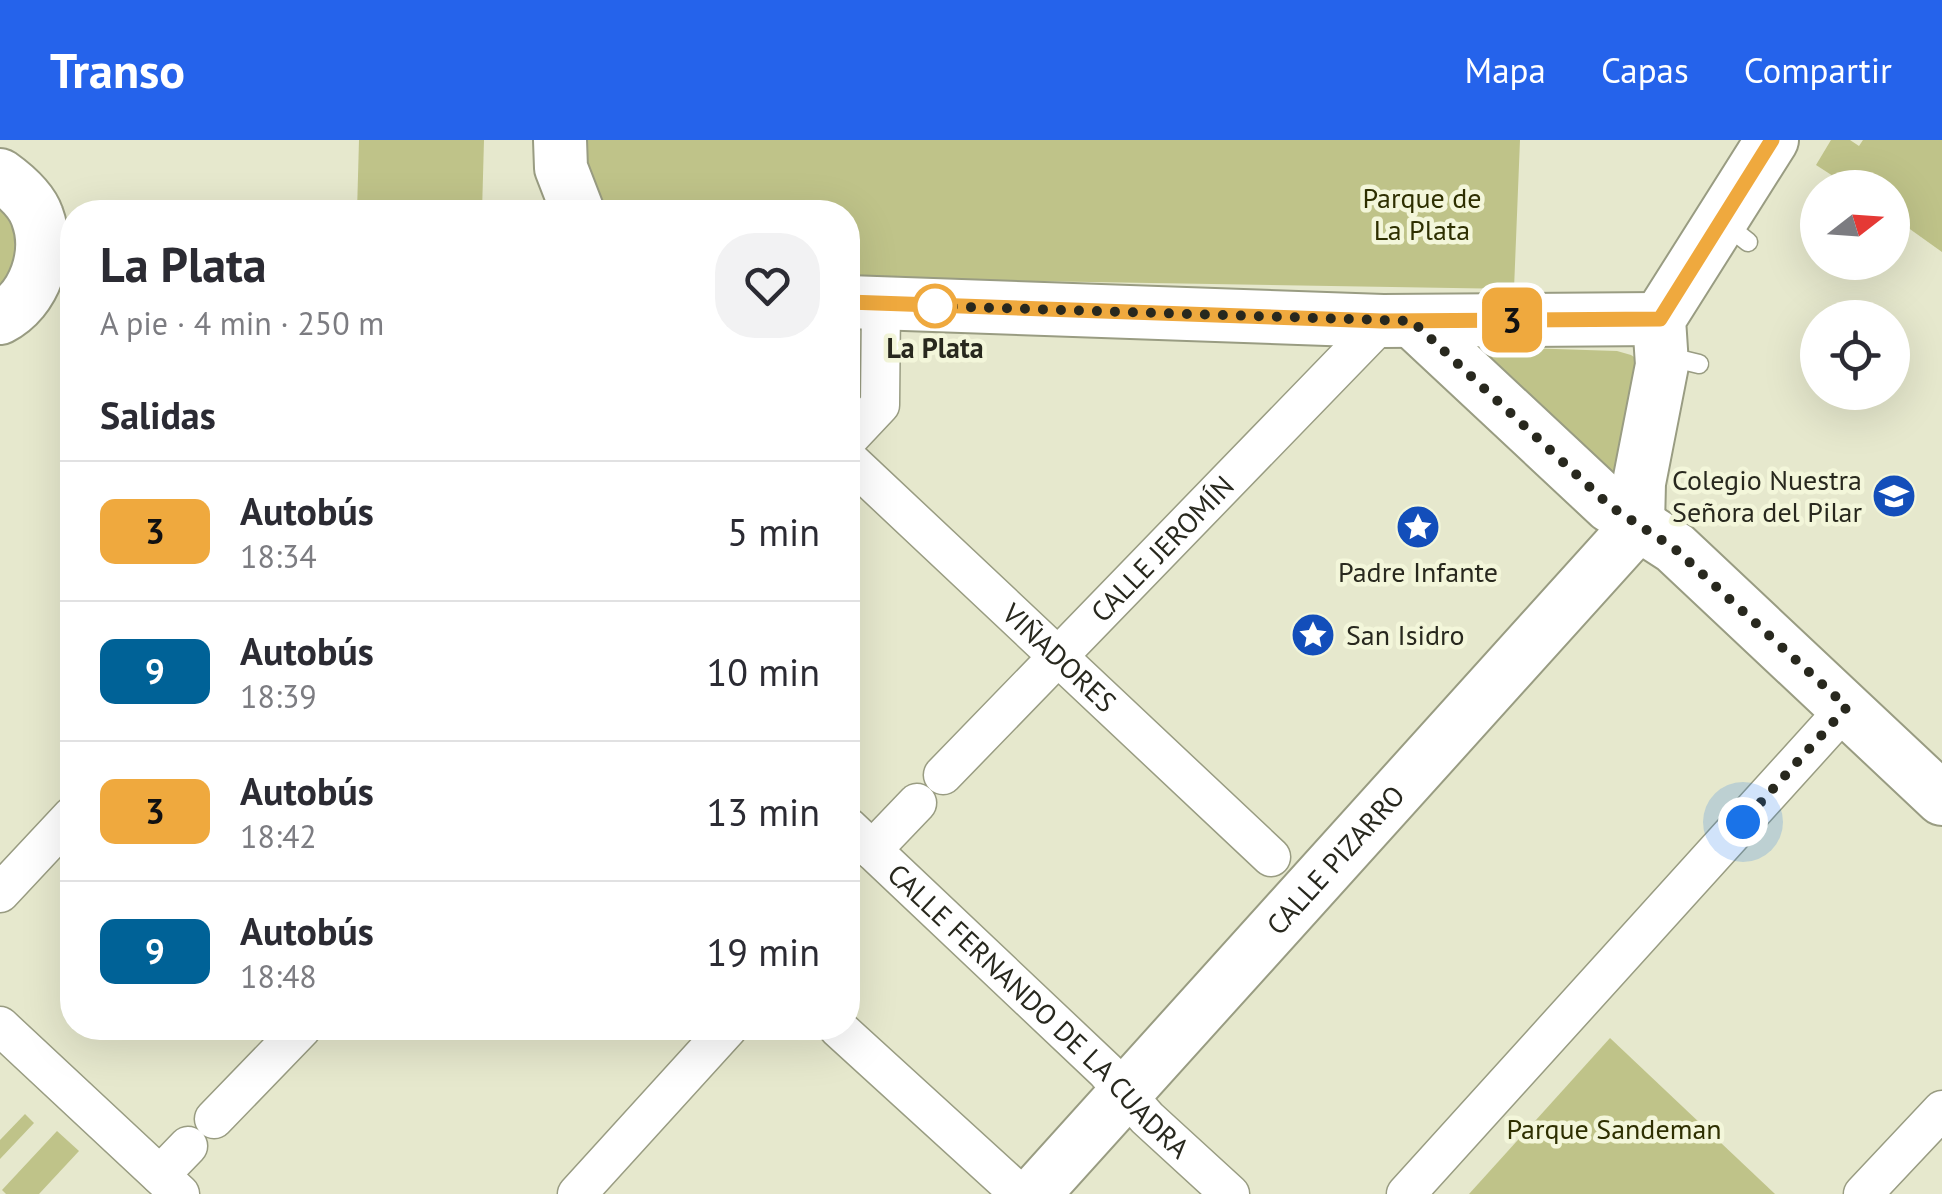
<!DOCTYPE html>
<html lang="es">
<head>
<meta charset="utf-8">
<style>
  :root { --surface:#fff; --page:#f2f2f3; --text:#2b2b33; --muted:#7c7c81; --line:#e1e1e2; --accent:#2563eb }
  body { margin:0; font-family:"PT Sans",sans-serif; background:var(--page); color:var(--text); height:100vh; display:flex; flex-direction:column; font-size:38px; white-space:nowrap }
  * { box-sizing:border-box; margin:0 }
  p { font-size:32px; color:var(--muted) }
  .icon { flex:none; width:55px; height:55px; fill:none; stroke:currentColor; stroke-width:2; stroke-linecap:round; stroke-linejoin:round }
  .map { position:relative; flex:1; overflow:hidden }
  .details { position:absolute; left:60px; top:60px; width:800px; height:840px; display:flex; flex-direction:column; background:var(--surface); border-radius:40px; box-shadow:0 10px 40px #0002 }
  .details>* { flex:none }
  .badge { padding:0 20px; border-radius:15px; font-size:35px; line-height:65px }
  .needle { width:65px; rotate:73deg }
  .fabs { position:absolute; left:1800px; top:30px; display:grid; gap:20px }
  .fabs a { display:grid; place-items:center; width:110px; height:110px; border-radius:50%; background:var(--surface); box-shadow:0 10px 40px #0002; font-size:50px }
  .you { position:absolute; width:50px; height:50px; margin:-25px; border:8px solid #fff; border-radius:50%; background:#1a73e8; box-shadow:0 0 0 15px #1a73e833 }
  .map>.badge { position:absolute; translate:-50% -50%; box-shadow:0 0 0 5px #fff }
  h2 { padding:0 40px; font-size:38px; line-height:90px }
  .round { display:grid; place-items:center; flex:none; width:105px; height:105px; border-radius:40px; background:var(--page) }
  .headline { display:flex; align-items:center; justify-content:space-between; height:170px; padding:0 40px }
  h1 { font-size:48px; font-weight:600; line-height:75px }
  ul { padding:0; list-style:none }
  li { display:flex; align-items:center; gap:30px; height:140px; padding:0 40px; border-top:2px solid var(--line) }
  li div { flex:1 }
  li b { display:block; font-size:38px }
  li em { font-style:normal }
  li .badge { min-width:110px; font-weight:700; text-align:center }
  header { display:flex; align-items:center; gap:60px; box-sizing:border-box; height:140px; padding:0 50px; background:var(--accent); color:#fff }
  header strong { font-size:48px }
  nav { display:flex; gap:55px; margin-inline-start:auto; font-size:35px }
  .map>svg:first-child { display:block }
  .green { fill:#bfc389 }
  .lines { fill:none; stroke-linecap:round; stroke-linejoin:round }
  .lane-casing { stroke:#999c82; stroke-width:21 }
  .street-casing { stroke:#999c82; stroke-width:41 }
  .secondary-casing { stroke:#999c82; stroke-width:56 }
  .lane { stroke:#fff; stroke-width:18 }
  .street { stroke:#fff; stroke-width:38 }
  .secondary { stroke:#fff; stroke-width:52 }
  .line-casing { stroke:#fff; stroke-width:22 }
  .line { stroke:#efa93e; stroke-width:15 }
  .walk { stroke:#28281e; stroke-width:10; stroke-dasharray:0 18 }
  .stop-dot { fill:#fff; stroke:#efa93e; stroke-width:5 }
  .labels { text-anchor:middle; stroke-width:9; stroke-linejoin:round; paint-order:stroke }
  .park-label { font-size:28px; fill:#2e2f00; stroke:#f3f6da }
  .stop-label { font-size:28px; font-weight:bold; fill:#28281e; stroke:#f3f6da }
  .poi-label { font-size:28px; fill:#28281e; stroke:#f3f6da; text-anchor:end }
  .street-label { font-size:28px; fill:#28281e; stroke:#f3f6da }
</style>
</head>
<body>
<header>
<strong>Transo</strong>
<nav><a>Mapa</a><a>Capas</a><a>Compartir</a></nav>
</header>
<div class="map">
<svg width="1942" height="1054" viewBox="0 0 1942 1054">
  <rect width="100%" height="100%" fill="#e6e8cd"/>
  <g class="green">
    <polygon points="359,0 484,0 482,72 357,72"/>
    <polygon points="581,0 1520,0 1514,149 848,138 848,72 608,72 588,41"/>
    <polygon points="1831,0 1850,0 1859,6 1863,0 1942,0 1942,112 1893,77 1892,48 1850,47 1816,25"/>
    <polygon points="0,53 25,112 0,156"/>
    <polygon points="1467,206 1617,211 1631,215 1640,221 1623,355"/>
    <polygon points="1610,898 1775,1054 1469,1054"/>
    <polygon points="25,974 34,983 0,1019 0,1000"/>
    <polygon points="57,991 79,1011 39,1054 6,1054 2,1050"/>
  </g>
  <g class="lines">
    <defs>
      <g id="lane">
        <polyline points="1724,83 1748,102"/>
        <polyline points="1666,216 1699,224"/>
      </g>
      <g id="street">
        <polyline points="848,299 880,265 881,165"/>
        <path id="s1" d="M848 319 1271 717"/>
        <path id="s2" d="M943 635 1383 181"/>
        <path id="s3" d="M848 687 1106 931 1147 978 1230 1054"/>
        <polyline points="872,710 917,663"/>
        <polyline points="0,753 72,676"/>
        <polyline points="0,886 180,1054"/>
        <polyline points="838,888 1020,1054"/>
        <polyline points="214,979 302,888"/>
        <polyline points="160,1035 188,1006"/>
        <polyline points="577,1054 728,888"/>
        <polyline points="1406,1054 1847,567"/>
        <polyline points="1863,1054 1942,970"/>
      </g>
      <g id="secondary">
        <polyline points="560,0 561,28 578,72"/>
        <path d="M0 35C14 45 31 59 37 76 51 113 35 160 0 178"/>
        <polyline points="848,162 1383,181 1659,179"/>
        <polyline points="1412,181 1610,366 1675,408 1942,659"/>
        <polyline points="1638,385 1639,343 1662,225 1659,179 1772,0"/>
        <path id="s4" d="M1034 1054 1638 385"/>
      </g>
    </defs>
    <use href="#lane" class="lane-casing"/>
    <use href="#street" class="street-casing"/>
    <use href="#secondary" class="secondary-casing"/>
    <use href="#lane" class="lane"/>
    <use href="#street" class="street"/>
    <use href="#secondary" class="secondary"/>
  </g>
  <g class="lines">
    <defs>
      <polyline id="line" points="848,162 1382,181 1660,179 1772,0"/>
    </defs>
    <use href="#line" class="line-casing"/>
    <use href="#line" class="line"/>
    <polyline class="walk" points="935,166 1412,181 1610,366 1674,408 1847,567 1743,682"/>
  </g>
  <defs>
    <symbol id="school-disc" viewBox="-11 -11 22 22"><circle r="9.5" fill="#134eba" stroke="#f3f6da"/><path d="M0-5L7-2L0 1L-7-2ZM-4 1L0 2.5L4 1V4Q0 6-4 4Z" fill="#fff"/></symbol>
    <symbol id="sight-disc" viewBox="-11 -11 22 22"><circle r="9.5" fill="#134eba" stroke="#f3f6da"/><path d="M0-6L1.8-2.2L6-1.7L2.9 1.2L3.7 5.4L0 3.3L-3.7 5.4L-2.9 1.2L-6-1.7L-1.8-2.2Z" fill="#fff"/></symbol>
  </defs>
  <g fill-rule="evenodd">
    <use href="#school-disc" x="1869" y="331" width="50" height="50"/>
    <use href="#sight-disc" x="1393" y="362" width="50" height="50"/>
    <use href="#sight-disc" x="1288" y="470" width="50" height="50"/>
  </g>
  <circle class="stop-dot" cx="935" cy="166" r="20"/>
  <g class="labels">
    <g class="park-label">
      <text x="1422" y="68">Parque de<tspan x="1422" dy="32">La Plata</tspan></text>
      <text x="1614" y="999">Parque Sandeman</text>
    </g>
    <g class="stop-label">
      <text x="935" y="218">La Plata</text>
    </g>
    <g class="poi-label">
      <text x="1862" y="350">Colegio Nuestra<tspan x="1862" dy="32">Señora del Pilar</tspan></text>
      <text x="1418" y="442" text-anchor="middle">Padre Infante</text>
      <text x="1346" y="505" text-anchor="start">San Isidro</text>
    </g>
    <g class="street-label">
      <text dy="10" stroke="none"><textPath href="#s2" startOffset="315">CALLE JEROMÍN</textPath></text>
      <text dy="10" stroke="none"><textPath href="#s1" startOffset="290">VIÑADORES</textPath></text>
      <text dy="10" stroke="none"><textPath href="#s4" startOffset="450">CALLE PIZARRO</textPath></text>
      <text dy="10" stroke="none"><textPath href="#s3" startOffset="265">CALLE FERNANDO DE LA CUADRA</textPath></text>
    </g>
  </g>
</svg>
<div class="fabs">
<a><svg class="needle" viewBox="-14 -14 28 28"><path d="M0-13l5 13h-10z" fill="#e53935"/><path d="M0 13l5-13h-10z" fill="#7c7c81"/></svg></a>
<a><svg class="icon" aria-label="locate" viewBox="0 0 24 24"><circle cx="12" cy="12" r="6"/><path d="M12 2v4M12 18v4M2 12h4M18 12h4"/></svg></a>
</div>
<div class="you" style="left:1743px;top:682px"></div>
<b class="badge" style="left:1512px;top:180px;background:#efa93e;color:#111">3</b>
<section class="details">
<div class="headline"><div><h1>La Plata</h1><p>A pie · 4 min · 250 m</p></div><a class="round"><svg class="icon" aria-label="heart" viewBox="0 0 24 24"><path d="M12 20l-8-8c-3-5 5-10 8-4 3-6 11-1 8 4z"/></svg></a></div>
<h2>Salidas</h2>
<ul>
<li><span class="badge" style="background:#efa93e;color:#111">3</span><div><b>Autobús</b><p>18:34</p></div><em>5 min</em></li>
<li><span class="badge" style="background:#006297;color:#fff">9</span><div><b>Autobús</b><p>18:39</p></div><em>10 min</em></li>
<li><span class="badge" style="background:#efa93e;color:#111">3</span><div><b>Autobús</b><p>18:42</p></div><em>13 min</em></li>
<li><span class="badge" style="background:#006297;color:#fff">9</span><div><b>Autobús</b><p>18:48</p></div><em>19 min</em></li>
</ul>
</section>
</div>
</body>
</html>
